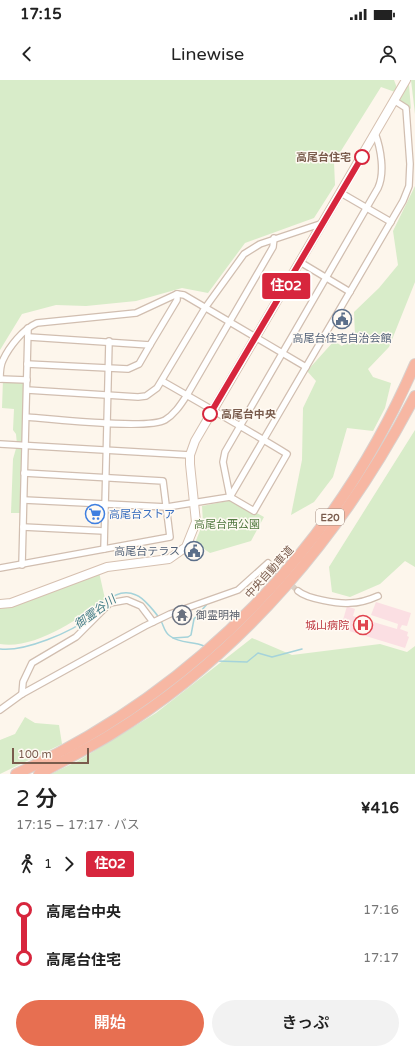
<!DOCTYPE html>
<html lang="ja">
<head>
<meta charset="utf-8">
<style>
  :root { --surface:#fff; --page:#f2f2f2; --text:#222; --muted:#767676; --accent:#e76f51 }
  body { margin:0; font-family:"Varela Round","Noto Sans JP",sans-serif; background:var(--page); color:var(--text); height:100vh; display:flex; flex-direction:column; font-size:15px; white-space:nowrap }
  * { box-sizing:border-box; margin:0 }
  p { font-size:13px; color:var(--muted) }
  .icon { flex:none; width:22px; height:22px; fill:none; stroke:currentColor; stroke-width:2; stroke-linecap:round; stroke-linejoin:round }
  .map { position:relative; height:694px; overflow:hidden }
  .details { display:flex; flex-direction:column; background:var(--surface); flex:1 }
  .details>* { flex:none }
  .badge { padding:0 8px; border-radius:3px; font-size:14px; line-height:26px }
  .scale { position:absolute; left:12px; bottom:10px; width:77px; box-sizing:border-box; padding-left:4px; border:2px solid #7a5c4d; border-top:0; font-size:11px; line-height:14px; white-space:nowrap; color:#7a5c4d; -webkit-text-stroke:3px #fffaf3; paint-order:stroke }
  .map>.badge { position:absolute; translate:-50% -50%; box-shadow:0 0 0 2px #fff }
  .legs { display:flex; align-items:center; gap:6px; height:44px; padding:0 16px; font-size:13px }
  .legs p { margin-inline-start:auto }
  .overview { display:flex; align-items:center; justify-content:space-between; height:68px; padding:0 16px }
  h1 { font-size:22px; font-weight:600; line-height:30px }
  .button { display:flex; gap:8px; margin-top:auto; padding:8px 16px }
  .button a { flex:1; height:46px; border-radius:24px; background:var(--accent); color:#fff; font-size:16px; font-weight:600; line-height:46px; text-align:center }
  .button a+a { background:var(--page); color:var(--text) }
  ul { padding:0 16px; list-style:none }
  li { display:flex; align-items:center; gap:14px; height:48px; font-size:15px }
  li i { display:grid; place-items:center; width:6px; height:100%; margin:0 5px; background:currentColor }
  li i::after { content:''; width:10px; height:10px; margin:-5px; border:3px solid; border-radius:50%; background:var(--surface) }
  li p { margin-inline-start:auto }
  li:first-child i { background:linear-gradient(#0000 50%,currentColor 0) }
  li:last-child i { background:linear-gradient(currentColor 50%,#0000 0) }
  .status { display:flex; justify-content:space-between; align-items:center; height:28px; padding:0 20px; background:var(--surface); direction:ltr }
  .status svg { height:11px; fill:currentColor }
  header { display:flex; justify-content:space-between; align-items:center; height:52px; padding:0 16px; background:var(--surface); font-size:18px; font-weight:600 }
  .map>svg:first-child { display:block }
  .medical { fill:#fbdfe3 }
  .green { fill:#d8ecc9 }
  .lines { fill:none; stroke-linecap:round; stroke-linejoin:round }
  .stream { stroke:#a5d3da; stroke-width:1.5 }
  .street-tunnel { stroke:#dcd0c4; stroke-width:5.5; stroke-dasharray:5.5 3; stroke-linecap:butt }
  .street-casing { stroke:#d1beb0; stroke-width:8 }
  .secondary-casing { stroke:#d6c0b0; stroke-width:10 }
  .highway-casing { stroke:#dad1cd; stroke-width:12 }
  .street { stroke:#fff; stroke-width:5.5 }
  .secondary { stroke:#fff; stroke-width:8 }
  .highway { stroke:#f7b7a3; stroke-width:10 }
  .line-1-casing { stroke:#fff; stroke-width:9 }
  .line-1 { stroke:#d7263d; stroke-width:6 }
  .stop-1-dot { fill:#fff; stroke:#d7263d; stroke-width:2 }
  .labels { text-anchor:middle; stroke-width:3; stroke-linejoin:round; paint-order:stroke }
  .shield { fill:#fffaf3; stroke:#a28b7f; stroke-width:1 }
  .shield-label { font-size:10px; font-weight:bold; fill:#7a5c4d }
  .stop-label { font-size:11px; font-weight:bold; fill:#7a5c4d; stroke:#fffaf3; text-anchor:end }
  .service-label { font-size:11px; fill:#4e5e75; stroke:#fffaf3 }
  .shop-label { font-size:11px; fill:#366cbe; stroke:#fffaf3; text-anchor:start }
  .park-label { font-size:11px; fill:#537a41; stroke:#fffaf3 }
  .street-label { font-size:11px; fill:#7a5c4d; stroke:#fffaf3 }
  .worship-label { font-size:11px; fill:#5b616d; stroke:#fffaf3; text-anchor:start }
  .health-label { font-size:11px; fill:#be3a42; stroke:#fffaf3; text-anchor:end }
  .water-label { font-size:12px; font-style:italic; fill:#437c86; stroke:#fffaf3 }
</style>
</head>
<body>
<div class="status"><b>17:15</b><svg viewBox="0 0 49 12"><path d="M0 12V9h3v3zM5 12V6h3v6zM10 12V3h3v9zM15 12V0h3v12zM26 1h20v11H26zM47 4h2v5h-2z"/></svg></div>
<header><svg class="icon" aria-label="back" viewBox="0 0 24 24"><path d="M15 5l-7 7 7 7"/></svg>Linewise<svg class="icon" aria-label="person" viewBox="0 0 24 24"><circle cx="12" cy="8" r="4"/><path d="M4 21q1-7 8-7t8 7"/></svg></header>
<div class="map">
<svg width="415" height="694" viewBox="0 0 415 694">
  <rect width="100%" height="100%" fill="#fdf6ec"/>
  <polygon class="medical" points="376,522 411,533 407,546 402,545 400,549 408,552 407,556 409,557 405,568 346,550 346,548 341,547 347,526 355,529 353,536 397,549 398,544 371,535"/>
  <g class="green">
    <polygon points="0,0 394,0 397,8 395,12 381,7 334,82 335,105 314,138 245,163 208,213 182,208 136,221 86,226 56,225 22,234 0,270"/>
    <polygon points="411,0 415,0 415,34"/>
    <polygon points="408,5 409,5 411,29 400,21 400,18"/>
    <polygon points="415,106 415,202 389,267 368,289 373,297 391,303 385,328 373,351 347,348 333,397 314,422 291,435 302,380 303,328 316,301 307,291 334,261 342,266 355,256 354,232 379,208 398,185 393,151"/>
    <polygon points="3,299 27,300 23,433 11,433 13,379 17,365 16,354 13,350 14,329 2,328"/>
    <polygon points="415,350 415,487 405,481 380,504 350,517 332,512 329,487"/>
    <polygon points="233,420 264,437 251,461 210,473 195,463 203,443 202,426"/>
    <path d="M99 492 105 519C79 539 34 570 0 564V529L28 521Z"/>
    <polygon points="252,558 292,575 380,564 407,572 415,566 415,694 51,694 78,681 156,633"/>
    <polygon points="25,637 35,643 59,645 62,664 0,694 0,660 15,654"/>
  </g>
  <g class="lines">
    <g class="stream">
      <polyline points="173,558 188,557 191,555 194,539 208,523"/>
      <path d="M0 569C24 572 72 552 90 537 98 531 106 519 116 515 123 512 129 512 136 515 143 517 157 534 161 541 164 546 164 552 170 556 180 564 193 561 204 566"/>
      <polyline points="217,581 247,582 258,573 272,577 302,569"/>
    </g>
    <polyline class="street-tunnel" points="279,494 298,511"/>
    <defs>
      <g id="street">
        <polyline points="341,113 391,142"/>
        <polyline points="300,182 350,212"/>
        <polyline points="29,257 150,265 177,220 177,214"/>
        <polyline points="27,284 128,289 139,284 150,265"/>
        <path d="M0 299C0 293 0 286 3 280 9 267 23 249 37 243L136 233 177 214 184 215 306 287"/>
        <polyline points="0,299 27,300"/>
        <path d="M162 301C204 325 246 349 287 374L254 431 230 417 223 382 225 372 378 108C385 93 381 69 375 53"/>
        <polyline points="27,310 138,317 146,316 157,308 205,228 244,174 260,164 323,143"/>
        <path d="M26 337C51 339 148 350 165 340 175 334 181 324 187 315L273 167 274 158"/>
        <polyline points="0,364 190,375"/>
        <polyline points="24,420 167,427 230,417 403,121 409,106 410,84 406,28 395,21"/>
        <polyline points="23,447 104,451"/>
        <polyline points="104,469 109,261"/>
        <polyline points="22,485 28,248"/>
        <polyline points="0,488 170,457 163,401 24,393"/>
        <path d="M298 511C307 519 339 524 350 523 360 523 369 520 378 516"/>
        <polyline points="22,614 23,602 32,583 76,557 110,523 127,520 141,526 153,542"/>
        <polyline points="0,630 22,614 145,546 170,534 238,510 268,483 275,490"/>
      </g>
      <polyline id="secondary" points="0,524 11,523 107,487 169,479 186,467 196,442 190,384 190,375 195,361 406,0"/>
      <g id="highway">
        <path d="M16 694C197 610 336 467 415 284"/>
        <path d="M39 694C63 681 87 669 110 655 243 574 344 452 415 316"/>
      </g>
    </defs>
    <use href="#street" class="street-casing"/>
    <use href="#secondary" class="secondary-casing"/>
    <use href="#highway" class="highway-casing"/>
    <use href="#street" class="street"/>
    <use href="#secondary" class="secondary"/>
    <use href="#highway" class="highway"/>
  </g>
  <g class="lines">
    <defs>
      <polyline id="line-1" points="210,334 362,77"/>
    </defs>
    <use href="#line-1" class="line-1-casing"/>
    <use href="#line-1" class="line-1"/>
  </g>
  <defs>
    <symbol id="civic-ring" viewBox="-11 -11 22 22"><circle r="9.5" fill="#fffaf3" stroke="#5c6f8a" stroke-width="1.5"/><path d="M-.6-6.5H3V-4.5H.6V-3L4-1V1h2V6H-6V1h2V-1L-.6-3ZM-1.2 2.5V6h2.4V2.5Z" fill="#5c6f8a"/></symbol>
    <symbol id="supermarket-ring" viewBox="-11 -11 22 22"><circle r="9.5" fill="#fffaf3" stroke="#3f7fe0" stroke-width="1.5"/><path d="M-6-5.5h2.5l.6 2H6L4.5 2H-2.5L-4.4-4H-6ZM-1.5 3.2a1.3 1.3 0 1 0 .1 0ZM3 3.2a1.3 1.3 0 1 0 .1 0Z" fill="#3f7fe0"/></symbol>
    <symbol id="temple-ring" viewBox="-11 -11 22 22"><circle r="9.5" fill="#fffaf3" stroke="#6b7280" stroke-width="1.5"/><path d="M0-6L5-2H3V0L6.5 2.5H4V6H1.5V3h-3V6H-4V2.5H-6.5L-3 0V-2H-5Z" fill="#6b7280"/></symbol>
    <symbol id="hospital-ring" viewBox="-11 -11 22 22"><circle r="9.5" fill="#fffaf3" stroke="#e0444e" stroke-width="1.5"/><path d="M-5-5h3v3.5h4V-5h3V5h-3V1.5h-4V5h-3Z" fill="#e0444e"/></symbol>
  </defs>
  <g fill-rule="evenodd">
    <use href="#civic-ring" x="331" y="228" width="22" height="22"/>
    <use href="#supermarket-ring" x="84" y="423" width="22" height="22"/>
    <use href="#civic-ring" x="183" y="460" width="22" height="22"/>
    <use href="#temple-ring" x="171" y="524" width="22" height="22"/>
    <use href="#hospital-ring" x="352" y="534" width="22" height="22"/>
  </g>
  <g class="stop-1-dot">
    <circle cx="362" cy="77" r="7"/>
    <circle cx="210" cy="334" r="7"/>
  </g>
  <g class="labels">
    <rect class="shield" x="316" y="429" width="28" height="16" rx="3"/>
    <g class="shield-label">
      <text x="330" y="441">E20</text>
    </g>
    <g class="stop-label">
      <text x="351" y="81">高尾台住宅</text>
      <text x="221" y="338" text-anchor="start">高尾台中央</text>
    </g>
    <g class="service-label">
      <text x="342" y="262">高尾台住宅自治会館</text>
      <text x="180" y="475" text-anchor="end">高尾台テラス</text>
    </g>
    <g class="shop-label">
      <text x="109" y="438">高尾台ストア</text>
    </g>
    <g class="park-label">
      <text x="227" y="448">高尾台西公園</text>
    </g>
    <g class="street-label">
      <text transform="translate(269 492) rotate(-48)" y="4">中央自動車道</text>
    </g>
    <g class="worship-label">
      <text x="196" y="539">御霊明神</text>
    </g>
    <g class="health-label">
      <text x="349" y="549">城山病院</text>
    </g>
    <g class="water-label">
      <text transform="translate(95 532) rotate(-36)" y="4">御霊谷川</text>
    </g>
  </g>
</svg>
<div class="scale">100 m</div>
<b class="badge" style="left:286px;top:206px;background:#d7263d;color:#fff">住02</b>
</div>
<section class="details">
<div class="overview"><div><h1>2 分</h1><p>17:15 – 17:17 · バス</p></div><b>¥416</b></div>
<div class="legs"><svg class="icon" aria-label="walk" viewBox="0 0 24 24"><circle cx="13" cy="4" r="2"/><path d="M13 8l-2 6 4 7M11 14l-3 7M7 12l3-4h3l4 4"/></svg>1<svg class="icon" aria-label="forward" viewBox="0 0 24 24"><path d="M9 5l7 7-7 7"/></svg><b class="badge" style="background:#d7263d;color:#fff">住02</b></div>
<ul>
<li><i style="color:#d7263d"></i><b>高尾台中央</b><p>17:16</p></li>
<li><i style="color:#d7263d"></i><b>高尾台住宅</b><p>17:17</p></li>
</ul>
<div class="button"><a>開始</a><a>きっぷ</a></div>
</section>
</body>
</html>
